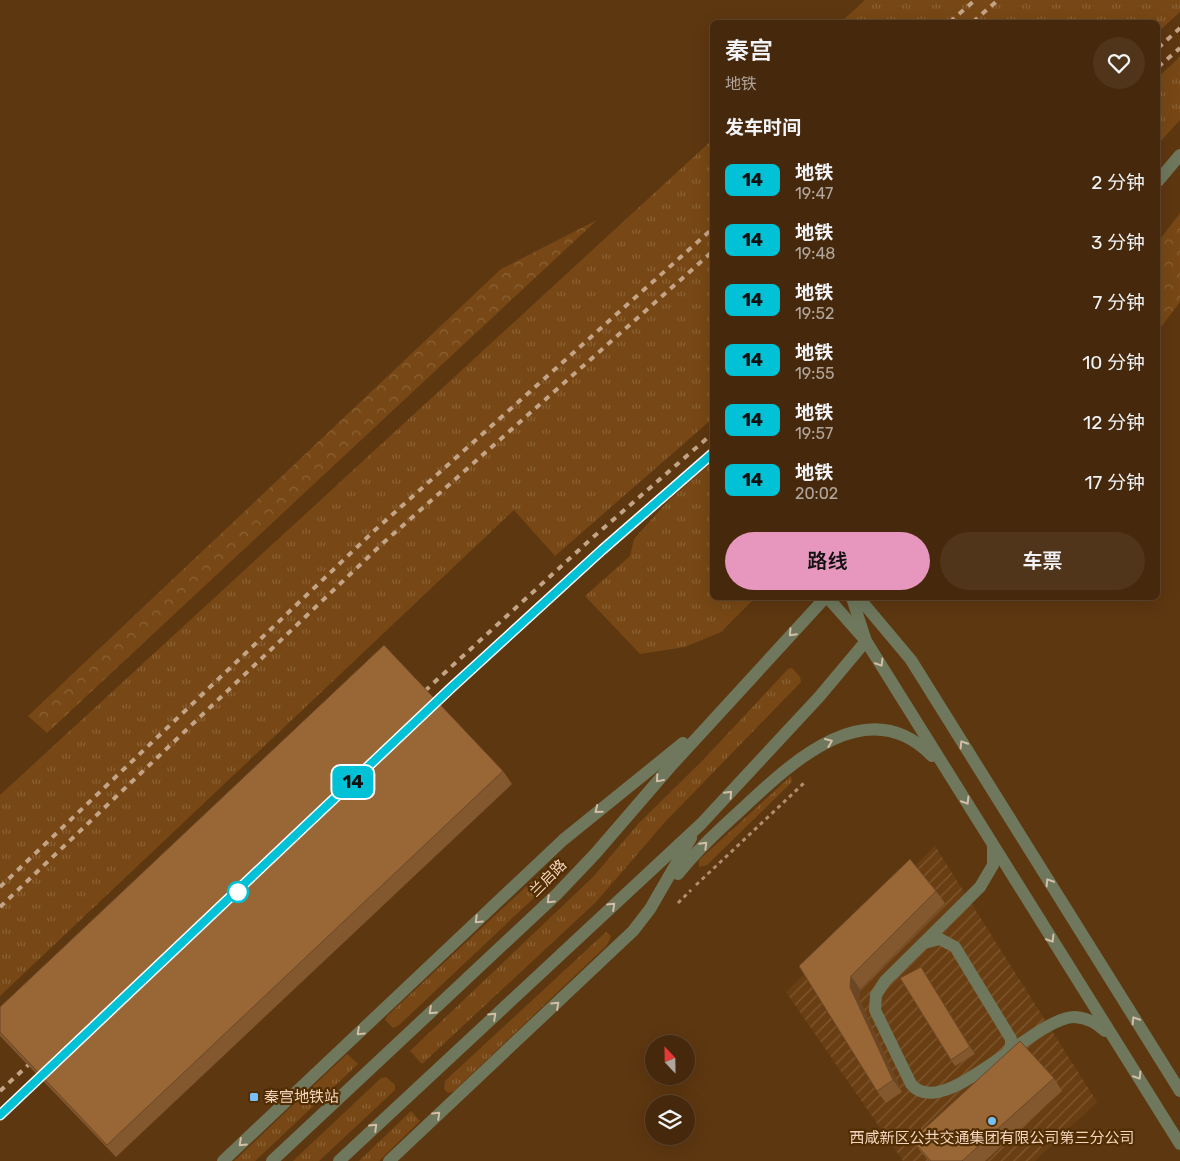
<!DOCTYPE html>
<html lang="zh">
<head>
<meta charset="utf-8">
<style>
  :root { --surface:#46290c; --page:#50351a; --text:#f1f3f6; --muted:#b0a69d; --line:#5e452d; --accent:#e797bd }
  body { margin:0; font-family:Rubik,"Noto Sans SC",sans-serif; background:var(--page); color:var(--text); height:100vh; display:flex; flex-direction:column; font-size:19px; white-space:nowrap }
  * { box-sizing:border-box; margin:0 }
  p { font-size:16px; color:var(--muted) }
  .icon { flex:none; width:28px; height:28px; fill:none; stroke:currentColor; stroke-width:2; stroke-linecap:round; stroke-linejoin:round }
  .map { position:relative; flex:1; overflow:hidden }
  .panel { position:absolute; left:710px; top:20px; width:450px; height:580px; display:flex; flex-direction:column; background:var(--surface); border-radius:8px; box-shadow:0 5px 20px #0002,0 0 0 1px var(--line) }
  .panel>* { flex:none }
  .badge { padding:0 10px; border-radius:8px; font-size:18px; line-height:32px }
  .needle { width:32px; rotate:338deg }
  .tools { position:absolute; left:645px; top:1035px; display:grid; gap:10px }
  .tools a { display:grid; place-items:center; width:50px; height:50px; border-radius:50%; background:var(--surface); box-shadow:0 5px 20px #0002,0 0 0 1px var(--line); font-size:25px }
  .map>.badge { position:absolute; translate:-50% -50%; box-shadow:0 0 0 2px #fff }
  h2 { padding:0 15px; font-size:19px; line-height:45px }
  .round { display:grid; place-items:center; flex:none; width:52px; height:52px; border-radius:26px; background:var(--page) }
  .headline { display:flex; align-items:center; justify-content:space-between; height:85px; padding:0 15px }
  h1 { font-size:24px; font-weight:600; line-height:38px }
  .button { display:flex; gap:10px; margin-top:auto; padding:10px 15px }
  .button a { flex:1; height:58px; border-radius:30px; background:var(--accent); color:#111; font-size:20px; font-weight:600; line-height:58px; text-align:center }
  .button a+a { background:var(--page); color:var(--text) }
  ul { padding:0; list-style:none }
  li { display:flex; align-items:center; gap:15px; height:60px; padding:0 15px }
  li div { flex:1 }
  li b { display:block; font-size:19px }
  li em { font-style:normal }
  li .badge { min-width:55px; font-weight:700; text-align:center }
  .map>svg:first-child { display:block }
  .industrial { fill:url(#industrial-furrows) }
  .grass { fill:url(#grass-tufts) }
  .forest { fill:url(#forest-crowns) }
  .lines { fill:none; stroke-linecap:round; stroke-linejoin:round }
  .path { stroke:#b08e6f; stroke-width:3; stroke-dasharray:4 4; stroke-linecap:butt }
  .minor { stroke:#6f785d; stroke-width:12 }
  .rail { stroke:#c4a487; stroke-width:4; stroke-dasharray:6 6; stroke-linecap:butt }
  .wall { fill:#84582e }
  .shaded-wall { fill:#6b4725 }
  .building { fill:#996635; stroke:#6b4725 }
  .oneway { stroke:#d4bfa6 }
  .line-casing { stroke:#fff; stroke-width:11 }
  .line { stroke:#00c1d5; stroke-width:8 }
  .stop-dot { fill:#fff; stroke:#00c1d5; stroke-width:2.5 }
  .poi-dot { fill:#77c0f7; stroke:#512d03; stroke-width:2 }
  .labels { text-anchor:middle; stroke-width:4.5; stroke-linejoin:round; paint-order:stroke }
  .street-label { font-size:15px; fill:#f5d7bf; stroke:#512d03 }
  .poi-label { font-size:15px; fill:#f5d7bf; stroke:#512d03; text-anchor:start }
</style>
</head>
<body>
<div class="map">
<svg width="1180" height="1161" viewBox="0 0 1180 1161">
  <defs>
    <pattern id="industrial-furrows" width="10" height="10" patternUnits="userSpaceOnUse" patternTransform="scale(1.25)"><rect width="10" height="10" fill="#693e12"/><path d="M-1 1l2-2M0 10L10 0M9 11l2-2" fill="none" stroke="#7f5933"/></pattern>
    <pattern id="grass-tufts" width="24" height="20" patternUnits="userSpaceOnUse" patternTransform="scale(1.25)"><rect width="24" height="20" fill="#774815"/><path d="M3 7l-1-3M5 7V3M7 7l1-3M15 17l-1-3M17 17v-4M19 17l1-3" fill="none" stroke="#8b6235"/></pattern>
    <pattern id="forest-crowns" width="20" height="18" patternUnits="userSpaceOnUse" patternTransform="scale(1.25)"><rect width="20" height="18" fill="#774815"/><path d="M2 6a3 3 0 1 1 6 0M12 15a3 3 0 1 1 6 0" fill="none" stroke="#8b6235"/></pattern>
  </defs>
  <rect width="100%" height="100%" fill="#5d3710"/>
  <polygon class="industrial" points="935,846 1097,1102 1035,1161 903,1161 786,992"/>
  <g class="grass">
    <polygon points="865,0 1180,0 1180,12 1158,32 1158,22 841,22"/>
    <polygon points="1180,57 1180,120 1158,144 1158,77"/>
    <polygon points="712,140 712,419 555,556 514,510 0,996 0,795"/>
    <polygon points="712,462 712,598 755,598 721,632 685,647 640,654 585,596 630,556 634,539 667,502"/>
    <polygon points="792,668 800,677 801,682 665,822 596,902 422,1064 410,1051 593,877 638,824 703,760 788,669"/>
    <polygon points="791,776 792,782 707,865 699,867 699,860"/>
    <polygon points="539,876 546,880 546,884 537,895 398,1026 393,1028 385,1020 388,1015 531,882"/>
    <polygon points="606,932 611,936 607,945 454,1091 448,1093 444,1089 445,1081"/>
    <polygon points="347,1054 358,1064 255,1161 234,1161"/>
    <polygon points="386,1077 395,1085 395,1090 319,1161 293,1161 381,1078"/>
    <polygon points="411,1111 420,1121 379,1161 359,1161"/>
  </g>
  <g class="forest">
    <polygon points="1180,213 1180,302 1158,331 1158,242"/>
    <polygon points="597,220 47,733 28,716 501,269"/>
  </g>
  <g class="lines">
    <g class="path">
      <polyline points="696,885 804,783"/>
      <polyline points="678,903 691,890"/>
    </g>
    <g class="minor">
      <polyline points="1158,181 1180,155"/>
      <polyline points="828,598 866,641 1180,1144"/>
      <polyline points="859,598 911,660 1180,1091"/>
      <path d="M993 847V865L980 887 885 981 876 995 875 1010 911 1084C943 1124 1035 1016 1075 1017 1087 1018 1097 1023 1105 1031"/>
      <path d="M678 874C697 850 720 829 743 808 792 762 868 690 932 756"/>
      <polyline points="924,943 940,939 955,947 1011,1039 1011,1046 1007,1053"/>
      <polyline points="223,1161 563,840 683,743"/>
      <polyline points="272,1161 556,895 595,854 670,767 825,598"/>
      <polyline points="339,1161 701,824 819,697 866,641 852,598"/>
      <polyline points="389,1161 633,931 650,909 691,838"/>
    </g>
    <g class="rail">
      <polyline points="950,22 975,0"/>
      <polyline points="973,22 998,0"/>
      <polyline points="1158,48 1180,28"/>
      <polyline points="1158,67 1180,48"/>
      <polyline points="416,699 591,539 712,434"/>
      <polyline points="427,711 602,550 712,454"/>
      <polyline points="0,887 375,530 712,229"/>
      <polyline points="0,907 382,544 712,252"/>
      <polyline points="0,1091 38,1056"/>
      <polyline points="0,1115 49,1068"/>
    </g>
  </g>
  <g class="wall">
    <polygon points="503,771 512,784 116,1157 0,1036 0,1007"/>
    <polygon points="936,891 945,903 860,989 859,999 902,1092 886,1103 877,1091 799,966"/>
    <polygon points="921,967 975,1054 955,1066 951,1060"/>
    <polygon points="1054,1078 1062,1091 985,1161 929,1161 921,1152 912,1140"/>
  </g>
  <g class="shaded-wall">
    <polygon points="921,967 925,973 975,1054 970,1047"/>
    <polygon points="851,976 860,989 859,999 902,1092 893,1080 850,987"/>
  </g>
  <g class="building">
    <polygon points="384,645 503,771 107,1145 0,1032 0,1007"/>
    <polygon points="910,859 936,891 851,976 850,987 893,1080 877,1091 799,966"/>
    <polygon points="921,967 970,1047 951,1060 900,978"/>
    <polygon points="1020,1041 1054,1078 962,1161 931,1161 912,1140"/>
  </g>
  <defs><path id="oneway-chevron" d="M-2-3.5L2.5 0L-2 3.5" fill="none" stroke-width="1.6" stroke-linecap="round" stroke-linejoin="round" transform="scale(1.25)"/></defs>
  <g class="oneway">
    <use href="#oneway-chevron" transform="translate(792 633) rotate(133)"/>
    <use href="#oneway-chevron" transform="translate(880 663) rotate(58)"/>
    <use href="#oneway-chevron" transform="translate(829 742) rotate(-23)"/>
    <use href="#oneway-chevron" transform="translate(963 744) rotate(-122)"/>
    <use href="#oneway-chevron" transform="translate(659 779) rotate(131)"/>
    <use href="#oneway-chevron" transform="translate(729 794) rotate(-47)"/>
    <use href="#oneway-chevron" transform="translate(966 801) rotate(58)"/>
    <use href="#oneway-chevron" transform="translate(598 810) rotate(141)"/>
    <use href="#oneway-chevron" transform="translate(704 845) rotate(-45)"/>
    <use href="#oneway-chevron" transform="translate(1049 882) rotate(-122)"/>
    <use href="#oneway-chevron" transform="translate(550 900) rotate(136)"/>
    <use href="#oneway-chevron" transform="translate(612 906) rotate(-43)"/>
    <use href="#oneway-chevron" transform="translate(478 920) rotate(136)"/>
    <use href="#oneway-chevron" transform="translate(1051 939) rotate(58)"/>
    <use href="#oneway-chevron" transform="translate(556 1005) rotate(-43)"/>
    <use href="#oneway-chevron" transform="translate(432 1011) rotate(137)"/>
    <use href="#oneway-chevron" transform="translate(493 1016) rotate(-43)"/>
    <use href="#oneway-chevron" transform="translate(1135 1020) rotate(-122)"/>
    <use href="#oneway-chevron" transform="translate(360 1032) rotate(137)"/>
    <use href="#oneway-chevron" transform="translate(1138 1076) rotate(58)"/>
    <use href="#oneway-chevron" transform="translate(437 1115) rotate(-44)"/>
    <use href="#oneway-chevron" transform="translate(374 1127) rotate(-44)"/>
    <use href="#oneway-chevron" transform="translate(242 1143) rotate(137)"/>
  </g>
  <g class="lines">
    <defs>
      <polyline id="line" points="0,1115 451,688 602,550 712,454"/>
    </defs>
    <use href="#line" class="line-casing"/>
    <use href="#line" class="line"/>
  </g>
  <circle class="stop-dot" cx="238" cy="892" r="10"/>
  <g class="poi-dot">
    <rect x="249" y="1092" width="10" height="10" rx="2.5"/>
    <circle cx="992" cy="1121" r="5"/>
  </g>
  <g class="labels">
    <g class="street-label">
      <text transform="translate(548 878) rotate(-45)" y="5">兰启路</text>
    </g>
    <g class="poi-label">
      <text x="264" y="1102">秦宫地铁站</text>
      <text x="992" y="1143" text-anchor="middle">西咸新区公共交通集团有限公司第三分公司</text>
    </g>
  </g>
</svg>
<div class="tools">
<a><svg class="needle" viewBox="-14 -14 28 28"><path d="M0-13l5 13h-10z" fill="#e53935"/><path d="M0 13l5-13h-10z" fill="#b0a69d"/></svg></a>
<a><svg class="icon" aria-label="layers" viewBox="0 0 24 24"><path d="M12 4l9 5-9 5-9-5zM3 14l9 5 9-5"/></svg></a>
</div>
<b class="badge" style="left:353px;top:782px;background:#00c1d5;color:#111">14</b>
<section class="panel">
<div class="headline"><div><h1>秦宫</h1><p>地铁</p></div><a class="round"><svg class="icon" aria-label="heart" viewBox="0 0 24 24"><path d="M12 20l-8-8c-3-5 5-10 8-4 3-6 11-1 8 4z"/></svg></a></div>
<h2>发车时间</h2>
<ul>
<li><span class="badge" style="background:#00c1d5;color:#111">14</span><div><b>地铁</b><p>19:47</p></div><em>2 分钟</em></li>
<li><span class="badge" style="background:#00c1d5;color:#111">14</span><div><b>地铁</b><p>19:48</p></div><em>3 分钟</em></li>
<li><span class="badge" style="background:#00c1d5;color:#111">14</span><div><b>地铁</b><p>19:52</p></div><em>7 分钟</em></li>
<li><span class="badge" style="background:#00c1d5;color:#111">14</span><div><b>地铁</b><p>19:55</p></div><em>10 分钟</em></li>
<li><span class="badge" style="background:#00c1d5;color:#111">14</span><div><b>地铁</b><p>19:57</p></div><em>12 分钟</em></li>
<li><span class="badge" style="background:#00c1d5;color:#111">14</span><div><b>地铁</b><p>20:02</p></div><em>17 分钟</em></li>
</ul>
<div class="button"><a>路线</a><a>车票</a></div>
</section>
</div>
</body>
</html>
